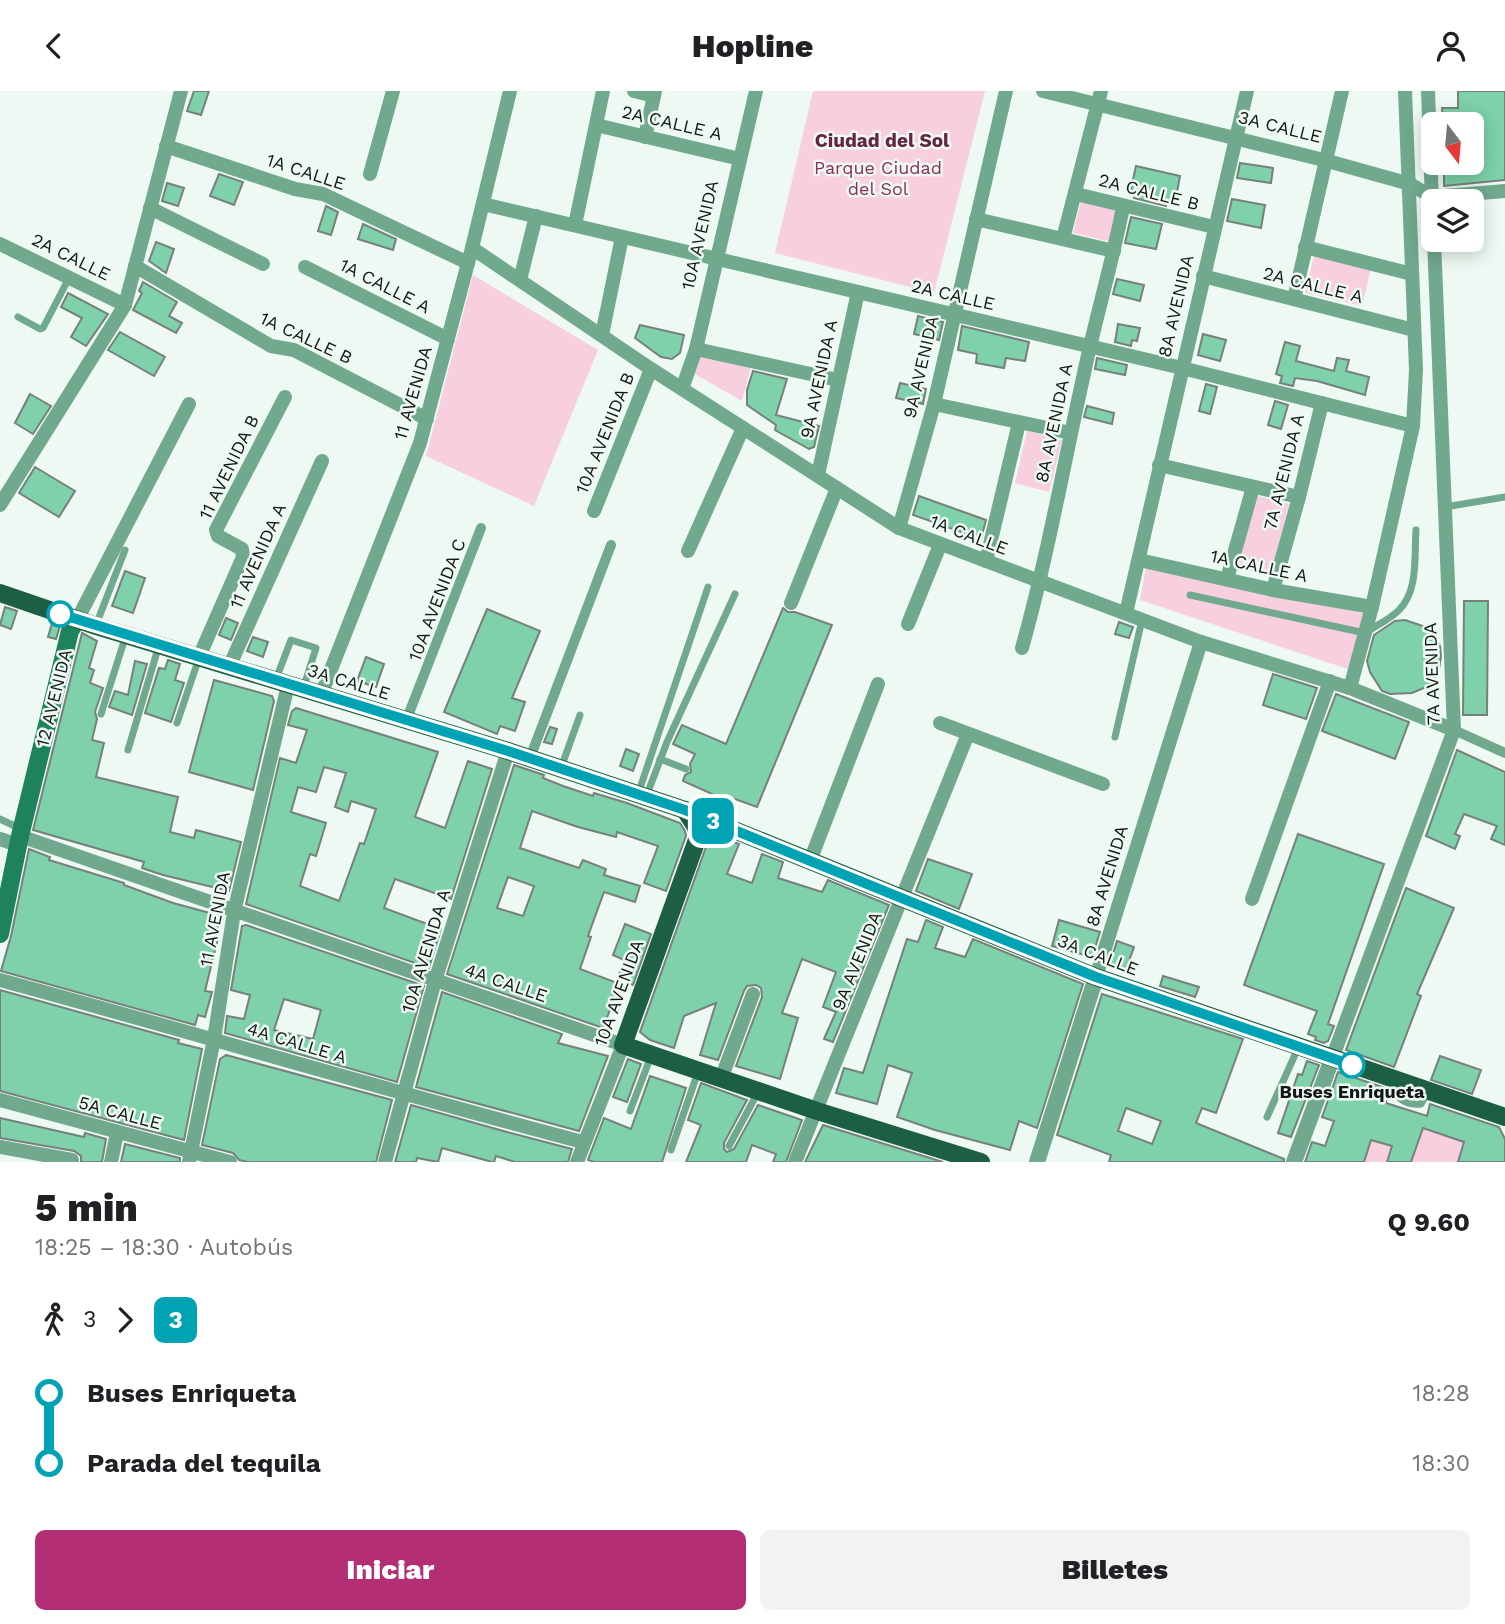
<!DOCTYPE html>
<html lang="es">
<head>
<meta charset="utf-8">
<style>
  :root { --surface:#fff; --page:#f2f2f2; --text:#202124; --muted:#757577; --accent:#b32e75 }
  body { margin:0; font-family:"Work Sans",sans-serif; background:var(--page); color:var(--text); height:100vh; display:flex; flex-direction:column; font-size:26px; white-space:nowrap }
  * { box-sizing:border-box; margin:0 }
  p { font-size:23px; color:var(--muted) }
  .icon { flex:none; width:38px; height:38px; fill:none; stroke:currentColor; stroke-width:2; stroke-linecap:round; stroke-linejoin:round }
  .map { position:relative; height:1071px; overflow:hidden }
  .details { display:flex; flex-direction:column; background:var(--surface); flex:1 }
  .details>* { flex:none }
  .badge { padding:0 14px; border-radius:10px; font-size:24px; line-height:46px }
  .needle { width:46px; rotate:164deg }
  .buttons { position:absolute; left:1421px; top:21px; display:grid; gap:14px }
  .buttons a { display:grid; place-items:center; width:63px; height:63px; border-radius:10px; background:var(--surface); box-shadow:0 4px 18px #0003; font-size:35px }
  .map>.badge { position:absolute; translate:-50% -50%; box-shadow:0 0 0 4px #fff }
  .legs { display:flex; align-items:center; gap:10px; height:77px; padding:0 35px; font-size:23px }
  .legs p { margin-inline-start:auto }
  .head { display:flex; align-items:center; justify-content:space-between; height:119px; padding:0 35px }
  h1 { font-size:38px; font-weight:800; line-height:52px }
  .primary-button { display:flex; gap:14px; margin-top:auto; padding:14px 35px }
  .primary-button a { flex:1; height:80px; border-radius:10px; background:var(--accent); color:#fff; font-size:28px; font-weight:800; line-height:80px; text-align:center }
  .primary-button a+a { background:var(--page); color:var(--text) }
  ul { padding:0 35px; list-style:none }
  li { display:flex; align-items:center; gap:24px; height:70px; font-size:26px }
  li i { display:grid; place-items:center; width:10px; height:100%; margin:0 9px; background:currentColor }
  li i::after { content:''; width:18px; height:18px; margin:-9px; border:5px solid; border-radius:50%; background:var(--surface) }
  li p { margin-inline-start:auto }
  li:first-child i { background:linear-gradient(#0000 50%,currentColor 0) }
  li:last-child i { background:linear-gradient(currentColor 50%,#0000 0) }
  header { display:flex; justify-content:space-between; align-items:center; height:91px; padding:0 35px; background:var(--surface); font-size:32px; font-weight:800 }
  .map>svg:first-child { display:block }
  .green { fill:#f8cfdf }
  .building { fill:#7ed1aa; stroke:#77817c; stroke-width:2; fill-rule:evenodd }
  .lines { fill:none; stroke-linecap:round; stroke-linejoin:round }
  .service { stroke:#71a98e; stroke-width:7 }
  .pedestrian { stroke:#71a98e; stroke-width:10 }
  .minor { stroke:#71a98e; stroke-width:14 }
  .tertiary { stroke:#71a98e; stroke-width:16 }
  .secondary { stroke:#1e835d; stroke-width:18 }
  .primary { stroke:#1c5f44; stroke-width:18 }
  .line-1-casing { stroke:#fff; stroke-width:16 }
  .line-1 { stroke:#00a3b4; stroke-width:10 }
  .stop-1-dot { fill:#fff; stroke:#00a3b4; stroke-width:3.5 }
  .labels { text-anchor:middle; stroke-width:5; stroke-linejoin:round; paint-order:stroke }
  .street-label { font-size:18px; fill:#131715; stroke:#edf9f2 }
  .park-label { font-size:18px; fill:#88305c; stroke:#edf9f2 }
  .stop-label { font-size:18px; font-weight:bold; fill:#131715; stroke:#edf9f2 }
  .neighbourhood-label { font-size:19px; font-weight:bold; fill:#642443; stroke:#edf9f2 }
</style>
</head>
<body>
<header><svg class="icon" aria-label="back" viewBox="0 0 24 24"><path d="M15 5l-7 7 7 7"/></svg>Hopline<svg class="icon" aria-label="person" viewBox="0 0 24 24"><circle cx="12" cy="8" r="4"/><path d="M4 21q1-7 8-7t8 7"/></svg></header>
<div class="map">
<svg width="1505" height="1071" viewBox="0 0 1505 1071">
  <rect width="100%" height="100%" fill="#edf9f2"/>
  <g class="green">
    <polygon points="813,0 985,0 934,202 775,162"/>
    <polygon points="1083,102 1121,111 1112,151 1073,142"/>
    <polygon points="1315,161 1372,173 1362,215 1305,202"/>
    <polygon points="473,184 598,259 534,415 426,365"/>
    <polygon points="697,260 752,272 742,310 691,281"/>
    <polygon points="1027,340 1062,349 1049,401 1015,392"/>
    <polygon points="1254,404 1289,413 1270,485 1236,476"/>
    <polygon points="1147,470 1365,523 1351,579 1140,509"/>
    <polygon points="1423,1037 1464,1051 1458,1071 1411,1071"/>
    <polygon points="1371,1049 1392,1055 1387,1071 1364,1071"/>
  </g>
  <g class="building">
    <polygon points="194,0 209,0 201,24 187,20"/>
    <polygon points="1458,0 1505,0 1505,89 1444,95 1444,72 1472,72 1472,33 1443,33 1442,17 1458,17"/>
    <polygon points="1240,72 1273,77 1271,92 1237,87"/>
    <polygon points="1136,75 1180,85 1175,112 1167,110 1166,115 1134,107 1135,104 1130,102"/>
    <polygon points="219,83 243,91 234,114 210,105"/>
    <polygon points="167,92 184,97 178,115 162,110"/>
    <polygon points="1232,108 1265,114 1261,137 1227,130"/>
    <polygon points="326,115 338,121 331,144 318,140"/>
    <polygon points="1131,126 1162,133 1156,158 1125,152"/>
    <polygon points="363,133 396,148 393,159 358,148"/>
    <polygon points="156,151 174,158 166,182 149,170"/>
    <polygon points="1117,188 1144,194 1140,210 1113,203"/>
    <polygon points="143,191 177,211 169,225 182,232 176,242 133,219 142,202 139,200"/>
    <polygon points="68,202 108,223 86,255 71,246 82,227 61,216"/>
    <polygon points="918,225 943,231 939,249 914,243"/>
    <polygon points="1118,233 1140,237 1137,250 1132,249 1131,255 1115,251"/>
    <polygon points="640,234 684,244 680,262 672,268 661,266 635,247"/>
    <polygon points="962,235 1029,251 1025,270 1006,267 1004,277 976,272 977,263 958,259"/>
    <polygon points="120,241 165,266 154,285 108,259"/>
    <polygon points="1203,243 1226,249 1220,270 1198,264"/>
    <polygon points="1285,251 1300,255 1296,270 1334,280 1337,267 1349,269 1346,280 1369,286 1365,304 1317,290 1295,287 1293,295 1280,292 1282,285 1276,283"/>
    <polygon points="1097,267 1127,274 1125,284 1095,278"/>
    <polygon points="753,280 787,288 776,324 819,335 814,356 809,358 775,339 776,334 747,314 747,299"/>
    <polygon points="900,292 926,298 923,313 896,307"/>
    <polygon points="1206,293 1217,296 1210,323 1199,320"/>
    <polygon points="30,303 51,315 33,343 15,332"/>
    <polygon points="1275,310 1288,314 1281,338 1268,334"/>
    <polygon points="1087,315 1114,322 1112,333 1084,326"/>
    <polygon points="35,376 75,400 59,426 19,402"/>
    <polygon points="919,405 986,429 981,448 913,424"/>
    <polygon points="125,480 145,487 133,522 112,515"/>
    <polygon points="1464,510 1488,510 1487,624 1463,624"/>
    <polygon points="5,516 17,520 11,538 0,534"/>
    <polygon points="783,517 788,521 795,521 832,534 757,716 735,708 731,719 717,714 719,706 683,690 685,684 691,681 690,673 695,663 673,653 682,634 726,653"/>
    <polygon points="487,518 540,540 512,607 525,611 515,640 500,635 497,643 444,621"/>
    <polygon points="226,527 238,532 231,549 219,544"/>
    <polygon points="1405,529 1426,536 1434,544 1440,555 1441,566 1439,578 1434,588 1424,597 1412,602 1390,603 1382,600 1370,581 1367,570 1374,544 1395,530"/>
    <polygon points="1119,531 1133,536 1129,547 1115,543"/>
    <polygon points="52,532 60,535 56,548 48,546"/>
    <polygon points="82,542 97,550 89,577 94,579 90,592 103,597 95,621 97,628 92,649 104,652 96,686 178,706 170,741 194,747 196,739 241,751 229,800 163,784 142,777 144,771 33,739"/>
    <polygon points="253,546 268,551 263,566 247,560"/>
    <polygon points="366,566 384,573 376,596 357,590"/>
    <polygon points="168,569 180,573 175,589 184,592 171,631 145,622 159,577 165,578"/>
    <polygon points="135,570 147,573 132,624 109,616 115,600 128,604"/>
    <polygon points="1273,583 1317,597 1306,628 1263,614"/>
    <polygon points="214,589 272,605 274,610 253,699 189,681"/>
    <polygon points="1336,603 1409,631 1395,668 1322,640"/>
    <path d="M296 617 438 661 415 726 445 737 468 670 492 678 451 808 395 788 384 817 441 838 429 877 246 813 280 667 296 672 307 639 288 634 292 620ZM324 676 346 682 335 716 348 721 351 710 376 718 364 753 360 752 339 810 300 795 310 763 316 765 326 732 291 721 298 696 316 701Z"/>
    <polygon points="550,636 557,638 552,653 544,651"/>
    <polygon points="626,658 639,663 633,680 620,675"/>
    <polygon points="1457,659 1505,681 1505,754 1491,748 1497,735 1464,723 1455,743 1460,745 1455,758 1426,745"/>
    <path d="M514 674 544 684 543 687 563 695 593 705 594 702 627 712 680 732 685 740 686 745 666 800 644 792 658 755 617 741 616 746 578 736 532 720 520 757 579 777 583 769 606 778 604 784 640 795 635 811 604 801 588 845 591 846 580 878 620 893 603 937 447 883ZM508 786 534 795 523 825 497 817Z"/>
    <polygon points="1298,743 1384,773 1328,933 1334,935 1328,950 1324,952 1315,949 1316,946 1308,943 1317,920 1244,894"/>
    <polygon points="724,747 739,753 727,783 752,792 762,763 783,771 778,787 822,801 828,789 889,814 833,951 824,948 836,921 823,916 836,881 802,868 782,922 798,927 780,988 736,975 762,906 761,897 756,894 747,895 744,900 718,969 700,964 716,912 684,925 674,957 650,949 640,941 707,753 717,754"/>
    <polygon points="29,758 50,766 49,769 124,792 124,794 173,812 221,825 213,850 218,847 205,900 212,901 205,926 198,924 195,934 1,880 11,845"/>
    <polygon points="928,768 972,783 959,818 916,800"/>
    <polygon points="1406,797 1454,817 1417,903 1421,905 1394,976 1346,959"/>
    <polygon points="926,829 943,836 935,857 965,866 973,848 1083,893 1037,1037 1019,1030 1010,1059 935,1039 897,1026 912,982 888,974 877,1013 836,1002 844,977 863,982 907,848 918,851"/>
    <polygon points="1059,829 1100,841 1092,866 1052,855"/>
    <polygon points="625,833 651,843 633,894 617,888 624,869 613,864"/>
    <path d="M246 834 424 895 397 991 225 942 227 925 244 928 250 904 231 899 242 835ZM284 908 321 919 313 948 274 939Z"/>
    <polygon points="1117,850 1134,856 1126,878 1110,872"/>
    <polygon points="1163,885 1199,896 1195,906 1160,895"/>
    <polygon points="0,899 179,949 178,952 202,958 184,1049 0,1000"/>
    <polygon points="442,901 562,943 558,952 608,965 579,1040 416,996"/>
    <path d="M1102 903 1243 948 1216 1022 1202 1017 1196 1032 1284 1068V1071H1109L1111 1064 1057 1044ZM1126 1017 1161 1030 1152 1053 1118 1040Z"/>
    <polygon points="226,964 392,1009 376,1071 248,1071 239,1069 233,1062 202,1054 220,968"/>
    <polygon points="1440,965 1481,979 1472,1003 1431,989"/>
    <polygon points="628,968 641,973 627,1011 613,1006"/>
    <polygon points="1307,970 1319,974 1291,1046 1278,1042 1298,983 1302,984"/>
    <polygon points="1338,981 1388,998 1386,1012 1427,1025 1430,1013 1499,1036 1505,1048 1505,1071 1458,1071 1464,1051 1423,1037 1411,1071 1387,1071 1392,1055 1371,1049 1364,1071 1305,1071 1312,1051 1325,1055 1334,1030 1322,1026"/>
    <polygon points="650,985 686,997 662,1071 594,1071 588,1069 604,1027 631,1038"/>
    <polygon points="701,992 747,1009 724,1052 724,1058 727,1061 734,1058 758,1014 802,1029 786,1071 773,1071 776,1063 752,1054 746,1071 686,1071 701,1034 688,1029"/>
    <polygon points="411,1014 507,1041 572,1058 568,1071 515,1071 496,1065 494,1071 492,1071 442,1057 438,1071 417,1067 416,1071 395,1071"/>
    <polygon points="0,1027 84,1046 85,1042 106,1048 102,1071 81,1071 81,1065 74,1060 0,1047"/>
    <polygon points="823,1034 943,1071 805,1071"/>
    <polygon points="125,1053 180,1067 180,1071 121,1071"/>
  </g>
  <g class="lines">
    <g class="service">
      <polyline points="18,226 40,238 43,237 69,187"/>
      <polyline points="1445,416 1505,406"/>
      <path d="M1190 504 1365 542C1375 535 1389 529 1398 520 1419 500 1414 466 1416 439"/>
      <polyline points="96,534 125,459"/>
      <polyline points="276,588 291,549 316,557 303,598"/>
      <polyline points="101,623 126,544"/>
      <polyline points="177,632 199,567"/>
      <polyline points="1115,646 1142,529"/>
      <polyline points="128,659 159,554"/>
      <polyline points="660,668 686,678"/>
      <polyline points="561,677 580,624"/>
      <polyline points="638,703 708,496"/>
      <polyline points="646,706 667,651 735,503"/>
      <polyline points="0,728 21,738"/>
      <path d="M1393 989C1392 1006 1405 1015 1421 1013L1428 1001"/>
      <polyline points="630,1020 651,965"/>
      <polyline points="1267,1026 1298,957"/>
      <polyline points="729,1055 758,1001"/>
      <polyline points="671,1059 698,981"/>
    </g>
    <g class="pedestrian">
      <polyline points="406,630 481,437"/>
      <polyline points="1454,639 1505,662"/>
      <polyline points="530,667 611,454"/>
    </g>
    <g class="minor">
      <polyline points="634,0 654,5"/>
      <polyline points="1043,0 1324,69 1410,93 1432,106 1505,100"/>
      <polyline points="1428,0 1433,141"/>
      <polyline points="596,34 740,68"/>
      <polyline points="645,46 655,0"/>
      <polyline points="166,55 295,98 323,103 468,172"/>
      <polyline points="370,83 393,0"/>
      <polyline points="1076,103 1214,136"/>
      <polyline points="483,113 1182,277 1413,335"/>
      <polyline points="150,117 263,173"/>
      <polyline points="976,128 1114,160"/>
      <polyline points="575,134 603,0"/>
      <polyline points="1063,148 1101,0"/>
      <polyline points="0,153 125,214"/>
      <polyline points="1305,156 1412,183"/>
      <polyline points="472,157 651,278 899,437 1201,551 1350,597 1454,639"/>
      <polyline points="135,175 271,255 294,259 427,328"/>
      <polyline points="305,176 448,248"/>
      <polyline points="1203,185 1414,239"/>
      <polyline points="520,189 536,125"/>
      <polyline points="1294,208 1342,0"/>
      <polyline points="602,244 622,146"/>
      <polyline points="696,258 838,289"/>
      <polyline points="682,298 696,258 756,0"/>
      <polyline points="934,313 1071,342"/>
      <polyline points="1159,374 1299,406"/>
      <polyline points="818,384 858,201"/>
      <polyline points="0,414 125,214 181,0"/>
      <polyline points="594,420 651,278"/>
      <polyline points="899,437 934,313 1006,0"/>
      <polyline points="688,460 743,337"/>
      <polyline points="1139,469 1273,499 1372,516"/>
      <polyline points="986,470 1019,332"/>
      <polyline points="1227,488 1253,396"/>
      <polyline points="1273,499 1299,406 1322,312"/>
      <polyline points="791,512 837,397"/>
      <polyline points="1126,522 1247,0"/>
      <polyline points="77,529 189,313"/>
      <polyline points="908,533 940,454"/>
      <path d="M1022 557C1047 468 1063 377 1083 287 1095 229 1112 173 1123 116"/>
      <polyline points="199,566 243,466 242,458 218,445 216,439 285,306"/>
      <polyline points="229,576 322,370"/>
      <polyline points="1350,597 1372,516 1413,335 1416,279 1405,0"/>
      <polyline points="321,604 420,352 472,157 510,0"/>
      <polyline points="940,632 1103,693"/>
      <polyline points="20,745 623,954 577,1071"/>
      <polyline points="0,748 18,754"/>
      <polyline points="810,770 878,593"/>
      <polyline points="1252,808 1330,590"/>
      <polyline points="1096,886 1201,551"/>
      <path d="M0 889C195 942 388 1000 583 1051"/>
      <polyline points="1332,968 1454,639 1434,149"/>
      <polyline points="721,988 753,903"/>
      <polyline points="0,1009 230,1071"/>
      <polyline points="0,1056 72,1069"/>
      <polyline points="111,1071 117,1042"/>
      <polyline points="189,1071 214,948 234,821 288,594"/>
      <polyline points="385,1071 435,890 508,660"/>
      <polyline points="795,1071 968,643"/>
    </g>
    <g class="tertiary">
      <polyline points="1037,1071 1096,886"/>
      <polyline points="1294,1071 1332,968"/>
    </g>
    <polyline class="secondary" points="0,843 20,745 70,540 77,529"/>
    <g class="primary">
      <polyline points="0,502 96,535 508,660 685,719 1096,886 1505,1026"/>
      <polyline points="685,719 696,736 698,746 623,954 817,1020 981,1071"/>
    </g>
  </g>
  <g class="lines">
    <defs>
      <polyline id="line-1" points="60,523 508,660 685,719 1096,886 1352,974"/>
    </defs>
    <use href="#line-1" class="line-1-casing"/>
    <use href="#line-1" class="line-1"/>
  </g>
  <g class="stop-1-dot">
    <circle cx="60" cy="523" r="12"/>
    <circle cx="1352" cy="974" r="12"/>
  </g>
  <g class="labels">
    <g class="street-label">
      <text transform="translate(672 32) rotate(13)" y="6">2A CALLE A</text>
      <text transform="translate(1280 36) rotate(14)" y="6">3A CALLE</text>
      <text transform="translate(306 81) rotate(18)" y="6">1A CALLE</text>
      <text transform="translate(1149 101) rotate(14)" y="6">2A CALLE B</text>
      <text transform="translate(700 144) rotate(-77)" y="6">10A AVENIDA</text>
      <text transform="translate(71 166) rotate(26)" y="6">2A CALLE</text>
      <text transform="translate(1313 194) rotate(14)" y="6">2A CALLE A</text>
      <text transform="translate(385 195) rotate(27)" y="6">1A CALLE A</text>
      <text transform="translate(953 204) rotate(13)" y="6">2A CALLE</text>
      <text transform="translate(1176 215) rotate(-77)" y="6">8A AVENIDA</text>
      <text transform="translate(306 247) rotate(25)" y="6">1A CALLE B</text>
      <text transform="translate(921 276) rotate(-77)" y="6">9A AVENIDA</text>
      <text transform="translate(819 288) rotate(-78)" y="6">9A AVENIDA A</text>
      <text transform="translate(413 302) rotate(-74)" y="6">11 AVENIDA</text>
      <text transform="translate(1054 332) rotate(-78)" y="6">8A AVENIDA A</text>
      <text transform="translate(605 342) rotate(-68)" y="6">10A AVENIDA B</text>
      <text transform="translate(229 376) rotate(-64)" y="6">11 AVENIDA B</text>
      <text transform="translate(1284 381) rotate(-76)" y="6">7A AVENIDA A</text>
      <text transform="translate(969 444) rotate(21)" y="6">1A CALLE</text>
      <text transform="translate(258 465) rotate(-66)" y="6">11 AVENIDA A</text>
      <text transform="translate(1259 475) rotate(12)" y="6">1A CALLE A</text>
      <text transform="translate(437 509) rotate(-69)" y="6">10A AVENIDA C</text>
      <text transform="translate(1432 583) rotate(-92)" y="6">7A AVENIDA</text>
      <text transform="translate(349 591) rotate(17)" y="6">3A CALLE</text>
      <text transform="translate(54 607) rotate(-76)" y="6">12 AVENIDA</text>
      <text transform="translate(1107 785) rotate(-73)" y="6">8A AVENIDA</text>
      <text transform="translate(215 828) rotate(-79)" y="6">11 AVENIDA</text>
      <text transform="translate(426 860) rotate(-73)" y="6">10A AVENIDA A</text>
      <text transform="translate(1098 864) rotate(21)" y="6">3A CALLE</text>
      <text transform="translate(857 870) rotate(-68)" y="6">9A AVENIDA</text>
      <text transform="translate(506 892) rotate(19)" y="6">4A CALLE</text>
      <text transform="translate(619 902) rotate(-70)" y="6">10A AVENIDA</text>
      <text transform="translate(297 952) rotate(17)" y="6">4A CALLE A</text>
      <text transform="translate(120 1022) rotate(15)" y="6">5A CALLE</text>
    </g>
    <g class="park-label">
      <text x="878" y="83">Parque Ciudad<tspan x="878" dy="21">del Sol</tspan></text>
    </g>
    <g class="stop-label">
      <text x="1352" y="1007">Buses Enriqueta</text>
    </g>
    <g class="neighbourhood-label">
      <text x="882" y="56">Ciudad del Sol</text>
    </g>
  </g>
</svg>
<div class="buttons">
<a><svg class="needle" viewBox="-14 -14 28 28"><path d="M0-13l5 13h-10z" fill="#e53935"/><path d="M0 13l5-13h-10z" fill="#757577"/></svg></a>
<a><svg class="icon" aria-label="layers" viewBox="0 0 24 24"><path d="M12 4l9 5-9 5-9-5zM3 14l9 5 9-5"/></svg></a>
</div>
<b class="badge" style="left:713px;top:730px;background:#00a3b4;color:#fff">3</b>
</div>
<section class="details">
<div class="head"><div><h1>5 min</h1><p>18:25 – 18:30 · Autobús</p></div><b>Q 9.60</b></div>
<div class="legs"><svg class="icon" aria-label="walk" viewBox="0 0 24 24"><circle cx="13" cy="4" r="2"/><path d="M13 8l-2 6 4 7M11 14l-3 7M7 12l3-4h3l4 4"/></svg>3<svg class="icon" aria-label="forward" viewBox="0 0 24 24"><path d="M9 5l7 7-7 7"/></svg><b class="badge" style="background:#00a3b4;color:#fff">3</b></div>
<ul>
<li><i style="color:#00a3b4"></i><b>Buses Enriqueta</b><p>18:28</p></li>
<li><i style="color:#00a3b4"></i><b>Parada del tequila</b><p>18:30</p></li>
</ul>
<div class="primary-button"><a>Iniciar</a><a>Billetes</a></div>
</section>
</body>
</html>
